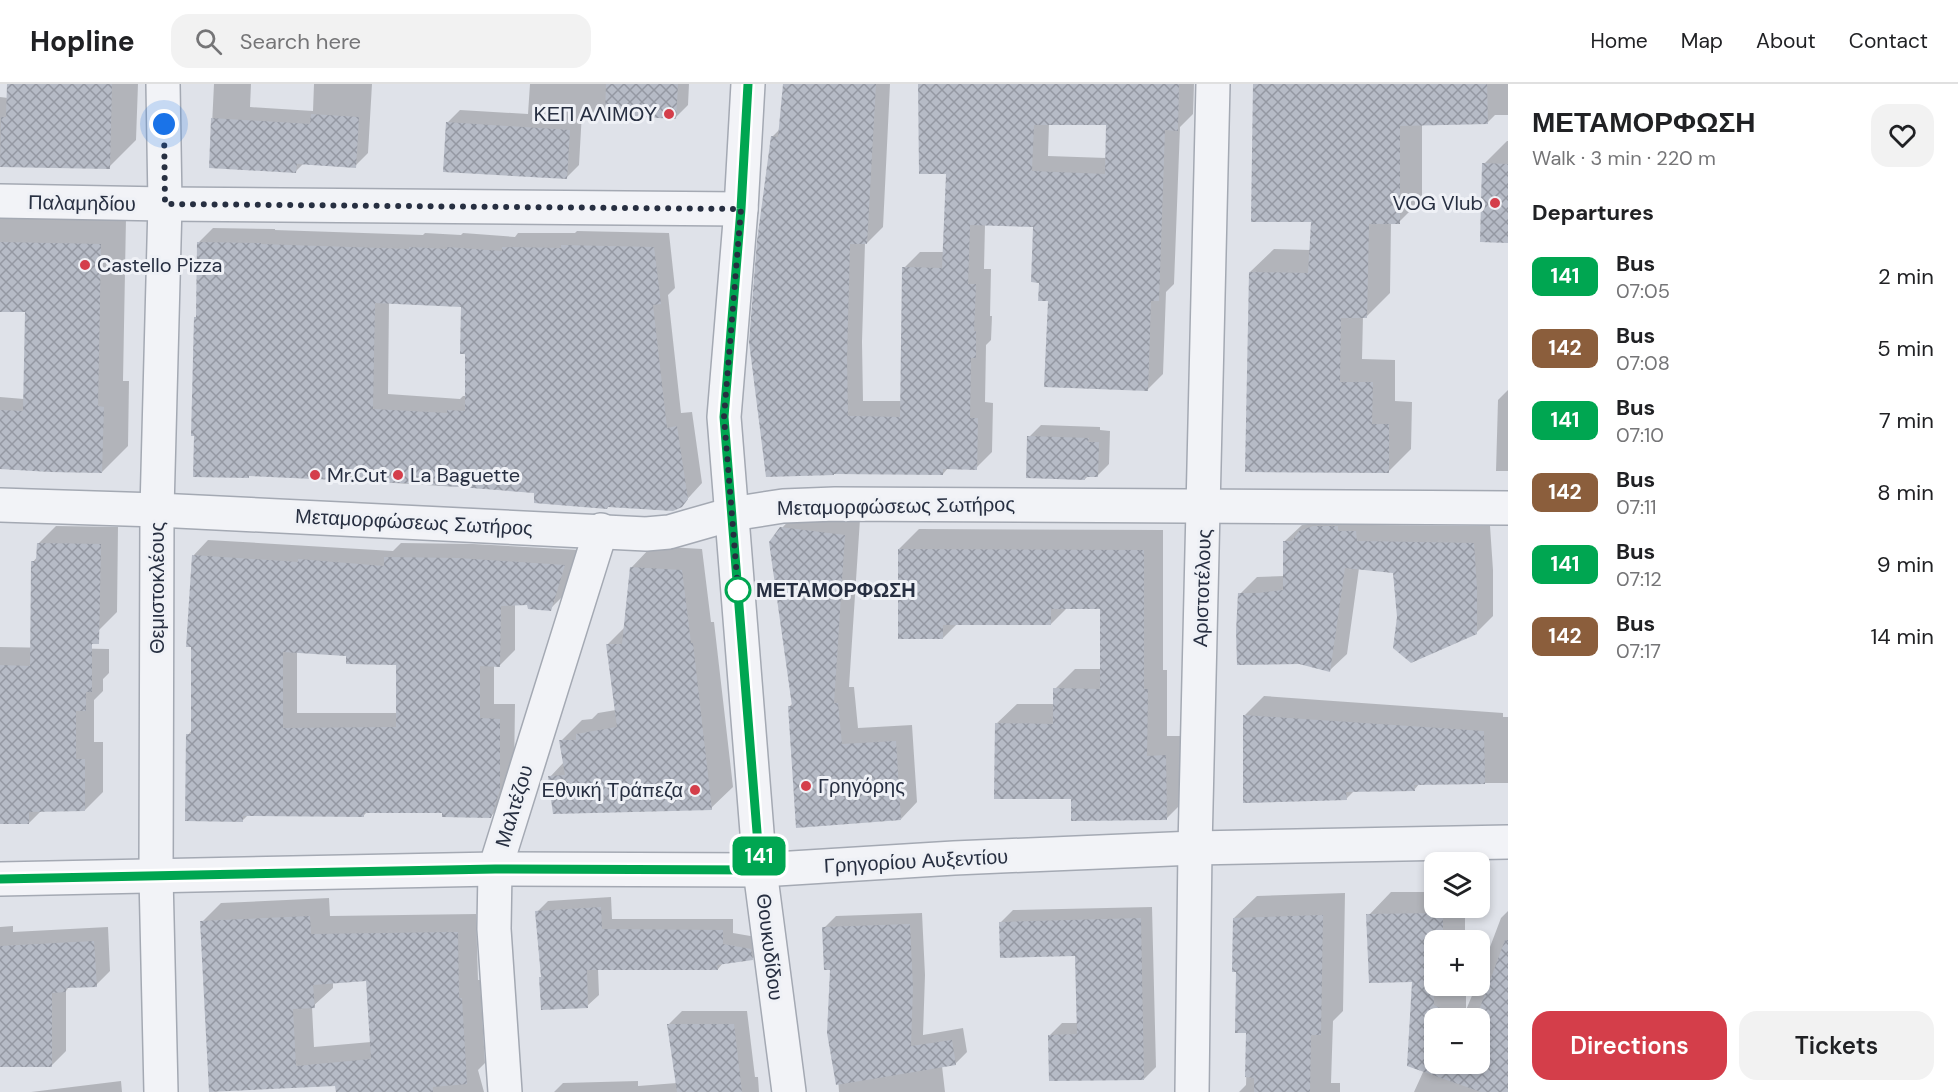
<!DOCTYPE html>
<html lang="en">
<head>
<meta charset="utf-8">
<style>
  :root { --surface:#fff; --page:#f2f2f2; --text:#202124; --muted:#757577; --line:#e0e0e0; --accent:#d43e4a }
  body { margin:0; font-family:"DM Sans",sans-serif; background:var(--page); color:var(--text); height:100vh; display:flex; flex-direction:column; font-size:22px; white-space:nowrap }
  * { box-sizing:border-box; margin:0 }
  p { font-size:20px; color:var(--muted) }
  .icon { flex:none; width:33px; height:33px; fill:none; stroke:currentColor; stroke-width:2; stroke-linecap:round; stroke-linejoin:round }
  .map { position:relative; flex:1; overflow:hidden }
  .sheet { display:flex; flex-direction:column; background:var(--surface); width:450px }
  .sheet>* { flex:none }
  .badge { padding:0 12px; border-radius:9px; font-size:21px; line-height:39px }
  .fabs { position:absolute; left:1424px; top:768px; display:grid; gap:12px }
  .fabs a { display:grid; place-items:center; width:66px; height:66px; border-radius:12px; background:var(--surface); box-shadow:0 3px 9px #0003; font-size:30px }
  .you { position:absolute; width:30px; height:30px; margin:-15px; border:4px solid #fff; border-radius:50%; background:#1a73e8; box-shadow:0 0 0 9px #1a73e833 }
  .map>.badge { position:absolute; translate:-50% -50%; box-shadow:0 0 0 3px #fff }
  h2 { padding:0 24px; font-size:22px; line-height:54px }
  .round { display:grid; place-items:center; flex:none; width:63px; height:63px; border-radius:18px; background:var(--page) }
  .head { display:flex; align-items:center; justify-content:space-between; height:102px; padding:0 24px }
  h1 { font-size:28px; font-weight:600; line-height:45px }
  .action { display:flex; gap:12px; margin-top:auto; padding:12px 24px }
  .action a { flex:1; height:69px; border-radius:18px; background:var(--accent); color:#fff; font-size:24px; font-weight:600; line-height:69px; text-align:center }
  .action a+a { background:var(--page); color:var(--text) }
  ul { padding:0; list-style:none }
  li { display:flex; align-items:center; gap:18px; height:72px; padding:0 24px }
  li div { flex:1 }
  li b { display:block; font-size:22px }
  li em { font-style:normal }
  li .badge { min-width:66px; font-weight:700; text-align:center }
  header { display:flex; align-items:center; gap:36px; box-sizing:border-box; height:84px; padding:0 30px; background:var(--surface); border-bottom:2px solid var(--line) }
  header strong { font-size:28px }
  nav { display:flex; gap:33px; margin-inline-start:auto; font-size:21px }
  .search { width:420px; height:54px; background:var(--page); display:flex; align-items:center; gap:15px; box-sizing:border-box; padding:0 21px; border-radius:18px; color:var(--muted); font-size:22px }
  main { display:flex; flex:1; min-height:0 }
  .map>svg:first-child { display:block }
  .shadow { fill:#0003; fill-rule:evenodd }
  .building { fill:url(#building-cross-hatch); fill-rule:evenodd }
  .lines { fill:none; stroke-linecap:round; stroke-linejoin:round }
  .minor-casing { stroke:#a4a9b3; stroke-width:36 }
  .minor { stroke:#f2f3f7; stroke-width:33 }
  .line-casing { stroke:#fff; stroke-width:14 }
  .line { stroke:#00a651; stroke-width:9 }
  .walk { stroke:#272f41; stroke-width:6; stroke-dasharray:0 10.8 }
  .poi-dot { fill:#d43e4a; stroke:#eff1f6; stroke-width:2 }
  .stop-dot { fill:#fff; stroke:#00a651; stroke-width:3 }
  .labels { text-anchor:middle; stroke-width:6; stroke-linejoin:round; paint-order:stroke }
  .poi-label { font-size:20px; fill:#272f41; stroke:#eff1f6; text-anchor:start }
  .street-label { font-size:20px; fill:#272f41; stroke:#eff1f6 }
  .stop-label { font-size:20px; font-weight:bold; fill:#272f41; stroke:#eff1f6; text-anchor:start }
</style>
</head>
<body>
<header>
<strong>Hopline</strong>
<div class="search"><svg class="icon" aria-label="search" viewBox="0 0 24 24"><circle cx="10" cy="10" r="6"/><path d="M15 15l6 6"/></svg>Search here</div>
<nav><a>Home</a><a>Map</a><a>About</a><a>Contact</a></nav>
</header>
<main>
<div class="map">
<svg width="1508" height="1008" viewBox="0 0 1508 1008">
  <defs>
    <pattern id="building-cross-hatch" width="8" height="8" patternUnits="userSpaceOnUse" patternTransform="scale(1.5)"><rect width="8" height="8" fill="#b6bbc6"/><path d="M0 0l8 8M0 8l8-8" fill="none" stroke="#9498a2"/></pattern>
  </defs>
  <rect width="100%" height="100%" fill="#dfe2e9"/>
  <g class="shadow">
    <polygon points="8,0 138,0 136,56 109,83 0,81 0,13 8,14"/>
    <polygon points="214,0 251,0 250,23 313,27 314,0 372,0 368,69 355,82 304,79 296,87 210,82"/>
    <polygon points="530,0 689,0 688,21 675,34 582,28 579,81 566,94 447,39 460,26 528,30"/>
    <path d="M785 0H890L883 143 867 159H865L862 258 863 317H901L904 184 920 168H944L948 88 920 0H1194L1193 30 1180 43 1174 200 1166 208 1163 290 1147 306 1049 216 1041 197 1035 142 985 140 984 185H991L990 232H992L991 256 986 261 985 318 993 319 992 368 976 384 949 383 943 390 834 388 772 53 781 44ZM1049 39 1108 40 1107 74 1048 72Z"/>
    <polygon points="1255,0 1508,0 1508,31 1495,31 1488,38 1422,40 1422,115 1399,138 1391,138 1390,209 1367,232 1363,232 1362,275 1395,276 1395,317 1412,318 1411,365 1388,388 1250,188 1274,165 1311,166 1313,137"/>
    <polygon points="1507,57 1508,57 1508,158 1484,80"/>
    <polygon points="0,132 126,134 123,297 129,297 128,362 102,388 0,383 0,313 24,315 27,226 0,226"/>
    <path d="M213 144 275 145V146L423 151 425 149 461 151 463 149 515 153 518 149H575L577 147 669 149 675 204 668 211 681 329 692 328 702 399 681 422 536 408 251 390 198 232V159ZM389 218 462 222 467 269V312H463L460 315 388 310Z"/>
    <polygon points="1508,306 1508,387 1496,387 1498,316"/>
    <polygon points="1041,341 1100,343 1100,346 1110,347 1109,380 1097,392 1088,392 1085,395 1029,353"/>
    <polygon points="798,427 860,435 849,603 854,603 858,644 912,641 917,718 901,735 789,623 793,619 782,444"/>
    <polygon points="1318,430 1372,431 1373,441 1490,442 1493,486 1493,532 1476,549 1399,533 1395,487 1359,484 1347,570 1330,586 1240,510 1257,493 1285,492 1285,457 1302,441 1308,440"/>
    <polygon points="56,442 118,443 117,528 99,546 33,478 38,472 38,460"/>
    <polygon points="919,445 1163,446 1163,586 1167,586 1167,652 1186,652 1187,714 1167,734 1073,714 996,640 1017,620 1055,620 1055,605 1075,585 1101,585 1101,524 1067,524 1051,540 957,540 943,554 899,465"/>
    <path d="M208 456 393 467 401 459 473 460 579 466 565 510 550 525 528 519 515 520V566L500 581H494V620H515L514 690 506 717 491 732 444 727 367 728 364 731H248L242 737 188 651 192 646 193 472ZM297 567 347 570 398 580V629H297Z"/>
    <polygon points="652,462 702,465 711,538 714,538 733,703 711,724 550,693 564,678 561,657 582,636 592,635 598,629 616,626 607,561 625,543 631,484"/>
    <polygon points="0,563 109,565 109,589 103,595 103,607 94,616 94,658 103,658 103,708 85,726 41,727 29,739 0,739"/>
    <polygon points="1264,612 1503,629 1503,633 1508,633 1508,699 1420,699 1414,706 1354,707 1346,715 1245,631"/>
    <path d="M1391 808H1434V824H1465V856H1434V902H1466V926L1476 902H1479V892L1501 834 1508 827V1008H1414L1424 986 1413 897 1369 831ZM1434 934H1479V980H1434Z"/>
    <polygon points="1345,809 1343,927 1333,937 1331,999 1340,999 1340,1008 1239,1008 1246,1001 1248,947 1237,886 1234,834 1257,812"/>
    <polygon points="611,813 612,835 733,835 733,849 762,854 763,864 752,875 723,879 718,885 598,885 599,911 587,922 542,893 537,828 548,817"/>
    <path d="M329 814 330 832 476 830 478 896H480L485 979 478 986 484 1008H337V1000L211 1006 202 838 221 819ZM368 895 371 958 314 963 312 923 333 904V898Z"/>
    <polygon points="1152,823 1156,983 1144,995 1050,951 1062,939 1078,939 1077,870 1001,838 1013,826"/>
    <polygon points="922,829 925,891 923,951 963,944 967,968 955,980 942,982 945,1008 839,1008 831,884 824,844 836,832"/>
    <polygon points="13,842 13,848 108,843 110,887 96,901 70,902 66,907 66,967 52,981 0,981 0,843"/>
    <polygon points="682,927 747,927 755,993 758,993 759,1008 554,1008 563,999 638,997 638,1002 677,999 669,940"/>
    <polygon points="121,997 122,1008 31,1008"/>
  </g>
  <g class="building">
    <polygon points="7,0 112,0 110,85 0,83 1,33 6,33"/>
    <polygon points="606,0 678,0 676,35 605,31"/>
    <path d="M783 0H876L867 160H850L847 275 848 332 900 333 902 183 942 184 946 90H919L918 0H1179L1178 47 1165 46 1159 217H1151L1148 307 1044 303 1048 217H1038L1039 199 1031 198 1033 143 970 141 968 200H976L974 247H976V274H971L970 334H978L977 386 943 385V391L834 390V391L766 393 749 258 757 157 771 52 778 53ZM1034 41H1106L1105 90 1032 87Z"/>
    <polygon points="1253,0 1487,0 1488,40 1400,42 1400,140 1369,140 1367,234 1341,234 1340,298 1373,298 1372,340 1389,340 1389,389 1245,388 1249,188 1308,189 1311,138 1251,138"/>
    <polygon points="311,30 359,33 356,84 297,80 296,89 209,84 211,34 310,40"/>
    <polygon points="446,38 570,46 567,95 443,88"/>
    <polygon points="1482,79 1508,80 1508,159 1480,158"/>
    <polygon points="0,158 101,160 98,322 104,323 102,389 50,388 0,385 0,326 23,327 25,228 0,228"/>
    <path d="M197 158 261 159V160L409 165V163L447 165V163L502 167V163L561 164V161L654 163 661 220 653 221 667 344 677 342 688 415 682 423 673 427 608 423 607 425 534 419V409L422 400 249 392V394L193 393 194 352H191L194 233H196ZM375 219 461 223 460 270H465V327L447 326V329L373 325Z"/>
    <polygon points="1027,352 1089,354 1088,358 1099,358 1098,393 1085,393 1085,396 1026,394"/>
    <polygon points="1313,442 1338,442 1338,447 1356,447 1357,457 1474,459 1477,504 1477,550 1411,579 1393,564 1397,533 1393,489 1345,484 1330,588 1299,580 1237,581 1236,547 1238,509 1258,509 1283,506 1283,457 1292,457 1299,447"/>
    <polygon points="780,443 845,451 834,619 838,619 842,660 896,657 901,736 796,744 788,622 792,622 769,458"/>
    <polygon points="37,459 101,460 99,560 92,560 92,608 86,608 86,627 76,627 76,675 85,675 85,727 29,728 29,740 0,740 0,581 30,582 31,477 36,477"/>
    <polygon points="898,465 1144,466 1144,605 1148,605 1147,672 1166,671 1167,736 1071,737 1071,715 994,715 995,639 1053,640 1053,604 1100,605 1100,525 1051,525 1051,541 943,541 943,555 898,555"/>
    <path d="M192 471 298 478V475L384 482V473L458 474 565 481 551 527 528 525 527 521 501 522 500 583 480 582V634L500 635V706L491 734 442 733V729H364V733L243 732V738L185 737 186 650H191V563H186ZM283 568 346 572V580L396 581V643L283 644Z"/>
    <polygon points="630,483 682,486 691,559 693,559 712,726 553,730 548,692 565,691 559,656 576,656 576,650 617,643 606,560 622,560"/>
    <polygon points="1243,631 1484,647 1485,700 1414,701 1415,707 1346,708 1347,716 1243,719"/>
    <polygon points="601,823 602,845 723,846 723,860 751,865 753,876 717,881 718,886 587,886 588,924 541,926 539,893 541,893 535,827"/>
    <polygon points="1443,829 1443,856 1434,856 1434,921 1444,926 1444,934 1434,934 1434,980 1479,980 1479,934 1476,934 1505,856 1508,856 1508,1008 1481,1008 1407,982 1412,898 1369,899 1366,830"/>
    <polygon points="1323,831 1321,951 1311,951 1310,1008 1254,1008 1254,994 1245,993 1246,949 1235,949 1236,888 1232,888 1233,834"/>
    <path d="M310 832 311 850 458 848 459 914H462L467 1000 433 1003V1008H336L335 1002 209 1008 200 837ZM366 897 371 975 296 982 293 925 315 924 313 901Z"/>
    <polygon points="1141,834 1144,996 1049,997 1048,951 1077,950 1075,872 1000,874 999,838"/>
    <polygon points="910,840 913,904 911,962 952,956 956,981 836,1001 827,949 830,886 824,886 822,843"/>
    <polygon points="94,857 97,903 66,904 66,908 52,909 52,983 0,983 0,862"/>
    <polygon points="667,940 734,940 742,1008 677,1008"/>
  </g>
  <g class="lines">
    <defs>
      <g id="minor">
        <polyline points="748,0 741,125 724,333 760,786 789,1008"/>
        <polyline points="0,117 165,120 741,125"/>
        <polyline points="0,421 157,426 646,450 669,448 732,430 783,422 835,420 1508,424"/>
        <polyline points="0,795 495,785 760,786 954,774 1195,764 1508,758"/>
        <polyline points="161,1008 156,792 157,426 165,120 163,0"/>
        <polyline points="505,1008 494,845 495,785 601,446"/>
        <polyline points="1192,1008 1195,764 1213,0"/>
      </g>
    </defs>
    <use href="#minor" class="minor-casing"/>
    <use href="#minor" class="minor"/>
  </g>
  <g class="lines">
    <defs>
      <polyline id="line" points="0,795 495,785 760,786 724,333 741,125 748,0"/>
    </defs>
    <use href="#line" class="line-casing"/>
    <use href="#line" class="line"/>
    <polyline class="walk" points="164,40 165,120 741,125 724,333 738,506"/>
  </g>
  <g class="poi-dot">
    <circle cx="669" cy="30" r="6"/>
    <circle cx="1495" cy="119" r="6"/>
    <circle cx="85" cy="181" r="6"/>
    <circle cx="315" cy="391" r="6"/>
    <circle cx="398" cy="391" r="6"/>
    <circle cx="806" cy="702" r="6"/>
    <circle cx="695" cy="706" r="6"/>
  </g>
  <circle class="stop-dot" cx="738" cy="506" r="12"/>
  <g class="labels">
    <g class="poi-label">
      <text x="657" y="37" text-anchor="end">ΚΕΠ ΑΛΙΜΟΥ</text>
      <text x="1483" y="126" text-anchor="end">VOG Vlub</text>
      <text x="97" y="188">Castello Pizza</text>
      <text x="327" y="398">Mr.Cut</text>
      <text x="410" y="398">La Baguette</text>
      <text x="818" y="709">Γρηγόρης</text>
      <text x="683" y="713" text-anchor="end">Εθνική Τράπεζα</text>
    </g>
    <g class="street-label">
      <text transform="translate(82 119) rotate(1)" y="7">Παλαμηδίου</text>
      <text transform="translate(896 422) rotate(-1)" y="7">Μεταμορφώσεως Σωτήρος</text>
      <text transform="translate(414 438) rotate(3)" y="7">Μεταμορφώσεως Σωτήρος</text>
      <text transform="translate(157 504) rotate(-90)" y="7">Θεμιστοκλέους</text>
      <text transform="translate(1202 504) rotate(-88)" y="7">Αριστοτέλους</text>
      <text transform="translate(514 722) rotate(-73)" y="7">Μαλτέζου</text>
      <text transform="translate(916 777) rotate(-3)" y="7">Γρηγορίου Αυξεντίου</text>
      <text transform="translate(770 863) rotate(83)" y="7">Θουκυδίδου</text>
    </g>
    <g class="stop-label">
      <text x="756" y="513">ΜΕΤΑΜΟΡΦΩΣΗ</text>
    </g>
  </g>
</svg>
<div class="fabs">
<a><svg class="icon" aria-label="layers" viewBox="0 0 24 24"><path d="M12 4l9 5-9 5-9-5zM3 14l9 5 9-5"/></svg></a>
<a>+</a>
<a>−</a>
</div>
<div class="you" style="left:164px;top:40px"></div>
<b class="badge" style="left:759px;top:772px;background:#00a651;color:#fff">141</b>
</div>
<section class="sheet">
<div class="head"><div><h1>ΜΕΤΑΜΟΡΦΩΣΗ</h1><p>Walk · 3 min · 220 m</p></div><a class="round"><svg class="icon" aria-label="heart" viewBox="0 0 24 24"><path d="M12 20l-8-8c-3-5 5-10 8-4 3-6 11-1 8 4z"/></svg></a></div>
<h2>Departures</h2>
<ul>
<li><span class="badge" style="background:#00a651;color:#fff">141</span><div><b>Bus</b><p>07:05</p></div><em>2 min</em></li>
<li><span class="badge" style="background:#8b5e3c;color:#fff">142</span><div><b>Bus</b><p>07:08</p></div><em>5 min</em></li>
<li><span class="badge" style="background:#00a651;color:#fff">141</span><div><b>Bus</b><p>07:10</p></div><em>7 min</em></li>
<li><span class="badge" style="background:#8b5e3c;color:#fff">142</span><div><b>Bus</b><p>07:11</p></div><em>8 min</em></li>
<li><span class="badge" style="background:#00a651;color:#fff">141</span><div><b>Bus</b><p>07:12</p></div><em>9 min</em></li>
<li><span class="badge" style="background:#8b5e3c;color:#fff">142</span><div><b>Bus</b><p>07:17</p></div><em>14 min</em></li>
</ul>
<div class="action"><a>Directions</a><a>Tickets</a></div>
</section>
</main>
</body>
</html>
